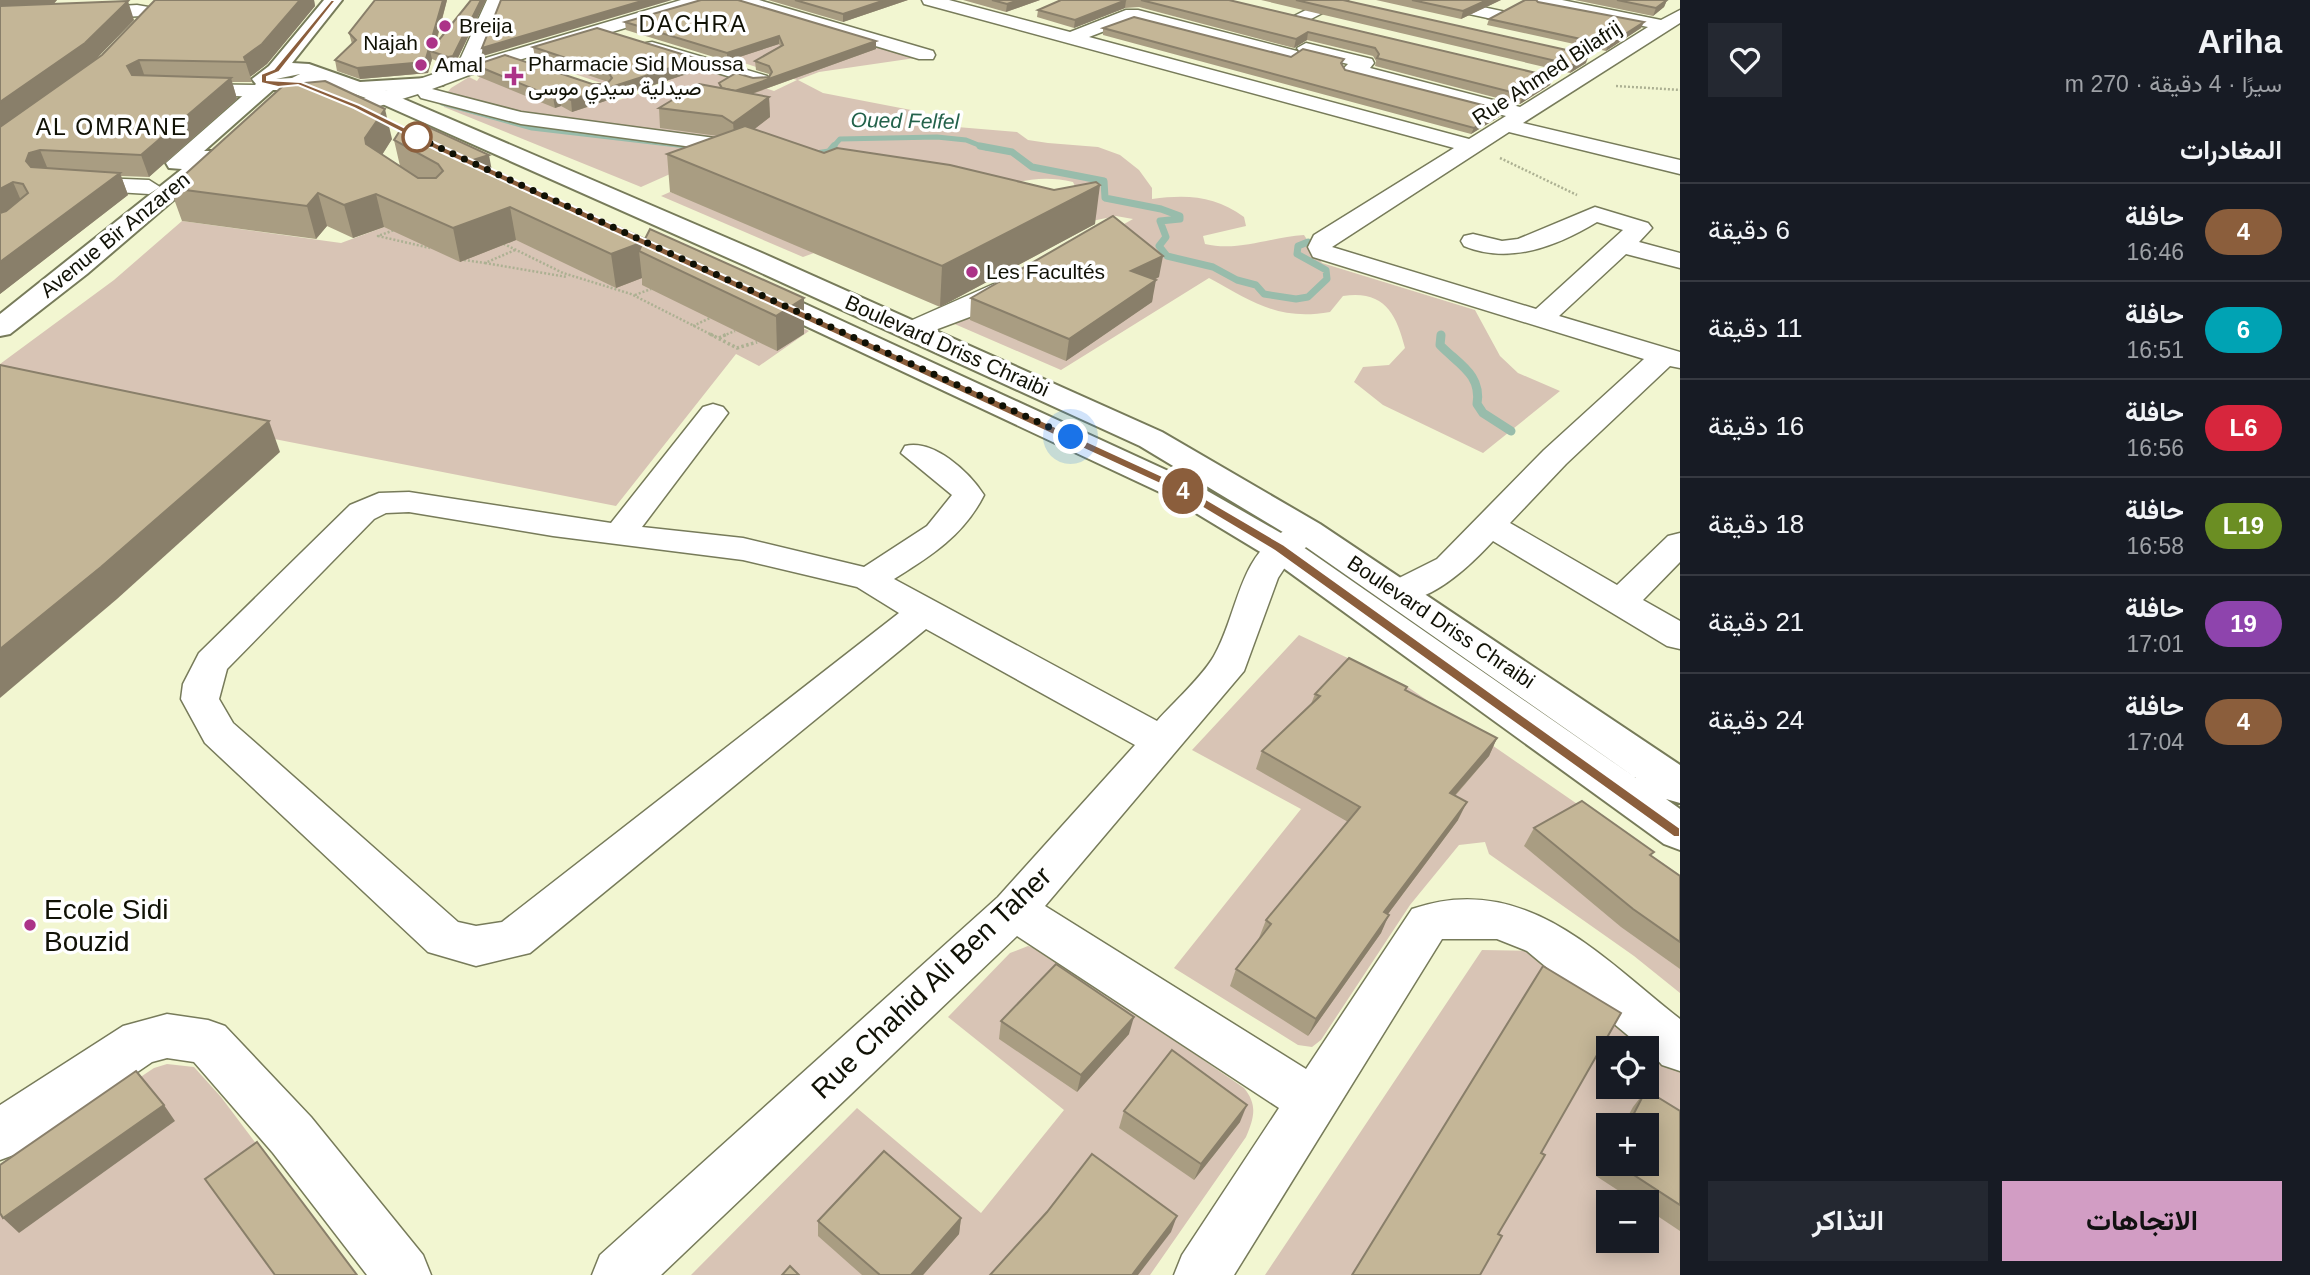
<!DOCTYPE html>
<html lang="ar">
<head>
<meta charset="utf-8">
<style>
  :root { --surface:#171b24; --page:#242831; --text:#f1f3f6; --muted:#9ea1a6; --line:#363941; --accent:#d29dc4 }
  body { margin:0; font-family:Helvetica,Vazirmatn,sans-serif; background:var(--page); color:var(--text); direction:rtl; height:100vh; display:flex; flex-direction:column; font-size:26px; white-space:nowrap }
  * { box-sizing:border-box; margin:0 }
  p { font-size:23px; color:var(--muted) }
  .icon { flex:none; width:38px; height:38px; fill:none; stroke:currentColor; stroke-width:2; stroke-linecap:round; stroke-linejoin:round }
  .map { position:relative; flex:1; overflow:hidden; direction:ltr }
  .panel { display:flex; flex-direction:column; background:var(--surface); width:630px }
  .panel>* { flex:none }
  .badge { padding:0 14px; border-radius:23px; font-size:24px; line-height:46px }
  .tools { position:absolute; left:1596px; top:1036px; display:grid; gap:14px }
  .tools a { display:grid; place-items:center; width:63px; height:63px; border-radius:0px; background:var(--surface); box-shadow:0 4px 18px #0003; font-size:35px }
  .you { position:absolute; width:35px; height:35px; margin:-18px; border:5px solid #fff; border-radius:50%; background:#1a73e8; box-shadow:0 0 0 10px #1a73e833 }
  .map>.badge { position:absolute; translate:-50% -50%; box-shadow:0 0 0 4px #fff }
  h2 { padding:0 28px; font-size:26px; line-height:63px }
  .round { display:grid; place-items:center; flex:none; width:74px; height:74px; border-radius:0px; background:var(--page) }
  .headline { display:flex; align-items:center; justify-content:space-between; height:119px; padding:0 28px }
  h1 { font-size:33px; font-weight:700; line-height:52px }
  .button { display:flex; gap:14px; margin-top:auto; padding:14px 28px }
  .button a { flex:1; height:80px; border-radius:0px; background:var(--accent); color:#111; font-size:28px; font-weight:700; line-height:80px; text-align:center }
  .button a+a { background:var(--page); color:var(--text) }
  ul { padding:0; list-style:none }
  li { display:flex; align-items:center; gap:21px; height:98px; padding:0 28px; border-top:2px solid var(--line) }
  li div { flex:1 }
  li b { display:block; font-size:26px }
  li em { font-style:normal }
  li .badge { min-width:77px; font-weight:700; text-align:center }
  main { display:flex; flex:1; min-height:0 }
  .map>svg:first-child { display:block }
  .green { fill:#d8c4b5; fill-rule:evenodd }
  .lines { fill:none; stroke-linecap:round; stroke-linejoin:round }
  .stream-far2 { stroke:#98bcab; stroke-width:5 }
  .stream-far1 { stroke:#98bcab; stroke-width:7 }
  .stream { stroke:#98bcab; stroke-width:9 }
  .minor-casing { stroke:#777b5a; stroke-width:3 }
  .major-casing { stroke:#777b5a; stroke-width:4 }
  .path-far1 { stroke:#acb092; stroke-width:2.5; stroke-dasharray:2 2; stroke-linecap:butt }
  .path { stroke:#acb092; stroke-width:3.5; stroke-dasharray:2.5 2.5; stroke-linecap:butt }
  .minor { fill:#fff; fill-rule:evenodd }
  .major { fill:#fff; fill-rule:evenodd }
  .wall { fill:#a99d82 }
  .shaded-wall { fill:#897f6a }
  .building { fill:#c4b697; stroke:#897f6a; stroke-width:2 }
  .line { fill:#8b5e3c; stroke:#fff; stroke-width:2 }
  .walk { stroke:#101105; stroke-width:7; stroke-dasharray:0 12.6 }
  .poi-dot { fill:#ac3388; stroke:#fff; stroke-width:2.5 }
  .stop-dot { fill:#fff; stroke:#8b5e3c; stroke-width:3.5 }
  .labels { text-anchor:middle; stroke-width:7; stroke-linejoin:round; paint-order:stroke }
  .far-poi-label { font-size:21px; fill:#101105; stroke:#fff; text-anchor:start }
  .far-street-label { font-size:21px; fill:#101105; stroke:#fff }
  .far-water-label { font-size:21px; font-style:italic; fill:#23624b; stroke:#fff }
  .far-quarter-label { font-size:23px; letter-spacing:2px; fill:#101105; stroke:#fff }
  .near-poi-label { font-size:28px; fill:#101105; stroke:#fff; text-anchor:start }
  .near-street-label { font-size:28px; fill:#101105; stroke:#fff }
</style>
</head>
<body>
<main>
<section class="panel">
<div class="headline"><div><h1>Ariha</h1><p>سيرًا · 4 دقيقة · 270 m</p></div><a class="round"><svg class="icon" aria-label="heart" viewBox="0 0 24 24"><path d="M12 20l-8-8c-3-5 5-10 8-4 3-6 11-1 8 4z"/></svg></a></div>
<h2>المغادرات</h2>
<ul>
<li><span class="badge" style="background:#8b5e3c;color:#fff">4</span><div><b>حافلة</b><p>16:46</p></div><em>6 دقيقة</em></li>
<li><span class="badge" style="background:#00a3b4;color:#fff">6</span><div><b>حافلة</b><p>16:51</p></div><em>11 دقيقة</em></li>
<li><span class="badge" style="background:#d7263d;color:#fff">L6</span><div><b>حافلة</b><p>16:56</p></div><em>16 دقيقة</em></li>
<li><span class="badge" style="background:#6b8e23;color:#fff">L19</span><div><b>حافلة</b><p>16:58</p></div><em>18 دقيقة</em></li>
<li><span class="badge" style="background:#8e44ad;color:#fff">19</span><div><b>حافلة</b><p>17:01</p></div><em>21 دقيقة</em></li>
<li><span class="badge" style="background:#8b5e3c;color:#fff">4</span><div><b>حافلة</b><p>17:04</p></div><em>24 دقيقة</em></li>
</ul>
<div class="button"><a>الاتجاهات</a><a>التذاكر</a></div>
</section>
<div class="map">
<svg width="1680" height="1275" viewBox="0 0 1680 1275">
  <rect width="100%" height="100%" fill="#f2f6d1"/>
  <g class="green">
    <path d="M714 5 922 57 819 72 798 80 823 93 911 110 945 126 1017 132 1028 140 1048 143 1098 147 1120 155 1139 170 1152 188V199C1188 194 1215 196 1244 217L1246 226 1203 236 1205 244C1238 252 1271 237 1304 235L1322 263 1475 310 1500 356 1518 373 1560 391 1483 453 1383 405 1354 382 1363 367 1389 365 1405 348C1396 313 1384 290 1343 296L1330 312C1278 321 1253 302 1209 278L1061 370 950 322 1133 219 1116 216 1092 221 1073 182C1051 177 1033 178 1012 184L724 150 641 187 444 107 442 99 451 88 469 77 477 81 481 75 525 68 616 101 673 83 645 72 607 85 554 67 540 58 629 44 774 91 797 80 663 37Z"/>
    <polygon points="484,190 648,254 809,331 759,366 736,354 616,506 0,385 0,364 114,280 182,221 341,243"/>
    <polygon points="670,192 735,217 814,253 803,257 661,196"/>
    <polygon points="1299,635 1405,685 1680,875 1680,993 1634,956 1489,854 1485,842 1459,845 1410,905 1321,1040 1312,1047 1298,1045 1174,968 1301,809 1192,750"/>
    <path d="M1028 946 1046 952 1244 1088C1258 1105 1254 1118 1246 1137L1150 1275H691L857 1108 981 1213 1064 1110 948 1017 1010 953Z"/>
    <path d="M1482 950 1537 951 1680 1068V1275H1265ZM1608 1048H1647V1087H1608ZM1608 1125H1647V1164H1608ZM1608 1202H1647V1241H1608Z"/>
    <polygon points="167,1064 194,1067 221,1097 355,1275 0,1275 0,1171 154,1068"/>
  </g>
  <g class="lines">
    <g class="stream-far2">
      <polyline points="442,103 532,128 686,146"/>
      <polyline points="832,148 840,139 937,137 966,140 986,148"/>
    </g>
    <g class="stream-far1">
      <polyline points="980,146 1012,152 1032,167 1104,181 1105,198 1161,209 1180,216 1180,219 1160,221 1166,237 1159,246 1167,256 1213,267 1237,280 1256,285 1264,294 1296,299 1308,297 1327,279 1326,270 1297,254 1298,246 1308,242"/>
      <polyline points="816,154 829,152 834,146"/>
    </g>
    <path class="stream" d="M1441 335 1440 345C1458 364 1482 374 1477 404L1483 413 1511 431"/>
    <defs>
      <g id="minor">
        <polygon points="487,0 508,0 501,5 479,60 681,0 707,0 705,4 472,74 432,89 521,112 715,138 726,144 715,150 521,124 421,98 418,94 357,113 350,111 347,107 350,103 457,66"/>
        <polygon points="733,0 759,0 933,51 935,55 933,59 919,59 735,4"/>
        <path d="M922 0H949L1070 32 1126 10H1138L1297 51 1299 55 1290 61 1133 20 1089 37 1469 139 1506 116 1344 74 1342 70 1348 64 1300 52 1297 48 1306 43 1372 59 1374 63 1370 68 1520 107 1648 27 1537 5 1529 0H1562L1661 20 1680 10V23L1523 123 1680 160V174L1509 132 1332 247 1536 309 1623 230 1597 222C1557 246 1510 265 1464 246L1461 241 1464 236 1473 234 1502 241 1518 239 1595 207 1648 223 1652 228 1639 242 1680 253V268L1626 254 1559 316 1680 352V368L1670 366 1566 464 1510 523 1617 585 1668 536 1680 533V562L1643 600 1680 621V649L1667 646 1493 541C1469 567 1424 610 1387 600L1381 592 1387 584 1437 559 1544 450 1644 359 1313 257 1308 247 1314 235 1454 148 924 4Z"/>
        <polygon points="1326,0 1348,0 1307,21 1301,22 1292,17"/>
        <polygon points="1419,0 1450,0 1543,20 1552,25 1543,30 1427,5"/>
        <polygon points="137,5 160,9 163,13 134,47 128,48 119,43 142,16 0,23 0,13"/>
        <polygon points="652,42 767,76 770,80 760,86 646,51 643,47 646,43"/>
        <polygon points="185,84 260,85 270,91 260,97 178,94 175,90 178,86"/>
        <polygon points="75,177 149,180 160,187 149,194 67,189 64,184"/>
        <polygon points="1014,275 1023,278 1027,283 1023,288 975,315 911,339 901,337 897,331 901,325"/>
        <path d="M713 404 723 407 728 413 642 527 743 538 864 567 927 526 952 495 901 453 905 446C934 439 969 472 984 495 964 535 931 556 894 579L1157 721C1174 702 1202 677 1214 656 1238 614 1238 557 1284 531 1297 524 1305 521 1320 525L1325 532 1320 539 1293 555 1278 578 1244 671 1045 906 1306 1069 1412 909C1524 870 1600 956 1680 1019V1071L1662 1065 1647 1048H1643L1527 951 1497 939H1442L1234 1275H1174L1182 1255 1279 1108 1017 936 661 1275H592L600 1255 998 897 1135 745 926 629 530 953 476 966 428 952 205 743 181 699 183 684 199 653 350 505 379 493 409 492 611 523 703 407ZM409 512 553 536 743 560 857 587 899 613 502 922 476 926 458 922 233 723 219 699 227 669 374 519 386 513Z"/>
        <polygon points="167,1014 208,1020 225,1026 311,1117 423,1255 431,1275 367,1275 273,1153 194,1062 167,1058 152,1062 19,1153 0,1160 0,1105 123,1026"/>
      </g>
      <path id="major" d="M324 0H342L292 63 309 64 360 82 443 77 446 81 443 85 385 91 762 253 1162 432 1320 524 1680 765V803L1666 799 1680 809V850L1664 844 1267 556 1166 495 746 298 742 292 746 286H766L1190 481 1293 540 1636 778 1296 540 1140 446 744 265 380 103 318 81 296 90H273L204 151H219L222 156 219 161 87 274 10 334 0 336V314L182 169 169 168 166 163 256 84 252 79 269 66ZM300 74 292 78 276 79Z"/>
    </defs>
    <use href="#minor" class="minor-casing"/>
    <use href="#major" class="major-casing"/>
    <g class="path-far1">
      <polyline points="1616,86 1680,90"/>
      <polyline points="1500,158 1577,195"/>
      <polyline points="397,229 378,236 430,248"/>
      <polyline points="500,242 563,273 631,294 714,336"/>
      <polyline points="464,260 485,263 515,250"/>
      <polyline points="485,263 567,277"/>
      <polyline points="635,295 651,289"/>
      <polyline points="693,326 710,318"/>
      <polyline points="723,336 735,331"/>
    </g>
    <g class="path">
      <polyline points="710,334 737,348 757,342"/>
      <polyline points="719,338 727,334"/>
    </g>
    <use href="#minor" class="minor"/>
    <use href="#major" class="major"/>
  </g>
  <g class="wall">
    <polygon points="0,0 57,0 53,4 134,20 95,60 102,55 155,0 314,0 315,6 267,64 250,77 252,82 232,82 237,99 149,177 121,176 128,195 0,294"/>
    <polygon points="447,0 436,44 471,0 486,0 455,64 449,66 432,59 428,73 360,79 337,71 335,60 352,44 349,33"/>
    <polygon points="701,0 876,49 752,94 769,97 770,117 754,129 824,153 1095,224 940,307 670,192 667,154 718,136 660,128 659,108 720,88 719,83 753,78 769,77 769,74 756,70 755,61 780,46 779,44 727,61 626,30 625,22"/>
    <polygon points="768,0 908,0 843,22"/>
    <polygon points="963,0 1040,0 1006,12"/>
    <polygon points="1061,0 1229,0 1553,77 1550,85 1520,104 1375,66 1376,61 1373,56 1307,40 1294,48 1139,7 1125,8 1074,28 1037,17 1038,10"/>
    <polygon points="1261,0 1343,0 1586,63 1570,73"/>
    <polygon points="1376,0 1501,0 1461,19"/>
    <polygon points="1575,0 1667,0 1664,7 1653,16"/>
    <polygon points="1538,2 1641,28 1606,51 1487,25 1489,19"/>
    <polygon points="1103,28 1343,66 1345,70 1502,110 1499,117 1471,134 1103,35"/>
    <polygon points="533,47 699,70 572,112 561,106 555,108 477,76 475,65 592,84 607,84 608,82 535,57"/>
    <polygon points="392,139 382,155 400,166 394,140 492,171 645,239 804,298 804,334 777,351 642,285 642,278 616,288 516,240 460,262 384,227 353,238 327,226 316,239 182,221 170,188"/>
    <polygon points="1159,277 1154,280 1152,302 1066,361 970,320 971,298"/>
    <polygon points="1406,691 1497,738 1489,756 1455,796 1458,820 1388,914 1381,933 1308,1036 1230,986 1236,969 1259,938 1266,920 1348,822 1256,769 1262,751 1311,704 1315,694"/>
    <polygon points="1534,828 1651,856 1680,876 1680,969 1621,927 1524,846"/>
    <polygon points="1001,1021 1129,1034 1077,1092 999,1039"/>
    <polygon points="1646,1090 1680,1111 1680,1231 1647,1209 1647,1202 1636,1202 1596,1176 1608,1153 1608,1164 1647,1164 1647,1125 1623,1125 1633,1107"/>
    <polygon points="1124,1111 1240,1122 1194,1180 1119,1128"/>
    <polygon points="961,1218 959,1234 923,1275 862,1275 818,1236 818,1221"/>
  </g>
  <g class="shaded-wall">
    <polygon points="0,0 57,0 51,7 0,10"/>
    <polygon points="300,0 314,0 315,6 267,64 250,77 252,82 244,57"/>
    <polygon points="443,0 447,0 433,52 430,51 432,59 428,73 360,79 357,68"/>
    <polygon points="481,0 486,0 455,64 449,66 448,57"/>
    <polygon points="645,0 672,0 483,56 482,48"/>
    <polygon points="885,0 908,0 843,22 843,14"/>
    <polygon points="1019,0 1040,0 1006,12 1007,4"/>
    <polygon points="1126,0 1125,8 1074,28 1075,20"/>
    <polygon points="1487,0 1501,0 1461,19 1463,11"/>
    <polygon points="1667,0 1664,7 1653,16 1656,8"/>
    <polygon points="128,1 134,20 92,63 0,130 0,102"/>
    <polygon points="1644,22 1641,28 1606,51 1608,45"/>
    <polygon points="1308,32 1307,40 1294,48 1296,39"/>
    <polygon points="779,36 779,44 727,61 727,53"/>
    <polygon points="876,41 876,49 726,103 725,95"/>
    <polygon points="1589,55 1586,63 1570,73 1573,65"/>
    <polygon points="698,59 699,70 572,112 571,100"/>
    <polygon points="139,60 146,80 135,87 127,66"/>
    <polygon points="1553,77 1550,85 1520,104 1523,95"/>
    <polygon points="231,78 237,99 149,177 141,155"/>
    <polygon points="559,95 561,106 555,108 553,97"/>
    <polygon points="769,97 770,117 735,144 733,123"/>
    <polygon points="385,109 392,139 373,169 366,144 365,138"/>
    <polygon points="1502,110 1499,117 1471,134 1474,128"/>
    <polygon points="40,150 49,172 39,176 26,161 29,153"/>
    <polygon points="489,155 495,187 470,161"/>
    <polygon points="120,173 128,195 0,294 0,262"/>
    <polygon points="13,182 23,205 0,218 0,189"/>
    <polygon points="1100,185 1095,224 940,307 942,266"/>
    <polygon points="318,193 327,226 316,239 307,206"/>
    <polygon points="376,194 384,227 353,238 344,205"/>
    <polygon points="510,207 516,240 460,262 453,228"/>
    <polygon points="643,242 639,251 642,278 616,288 611,254"/>
    <polygon points="1163,256 1159,277 1128,293 1131,271"/>
    <polygon points="1156,280 1152,302 1066,361 1069,339"/>
    <polygon points="804,298 804,334 777,351 776,316"/>
    <polygon points="269,421 280,452 117,599 0,698 0,649"/>
    <polygon points="1497,738 1489,756 1441,811 1450,793"/>
    <polygon points="1467,802 1458,820 1376,930 1384,912"/>
    <polygon points="1389,915 1381,933 1308,1036 1316,1019"/>
    <polygon points="1134,1017 1129,1034 1077,1092 1081,1075"/>
    <polygon points="164,1105 175,1121 19,1233 3,1218"/>
    <polygon points="1247,1105 1240,1122 1194,1180 1201,1164"/>
    <polygon points="1177,1216 1171,1232 1138,1275 1132,1275"/>
    <polygon points="961,1218 959,1234 923,1275 911,1275"/>
  </g>
  <g class="building">
    <polygon points="155,0 300,0 262,44 244,57 246,62 139,60 127,66 132,75 231,78 141,155 40,150 29,153 26,161 31,167 120,173 0,262 0,213 6,211 28,193 23,184 13,182 0,189 0,127 102,55"/>
    <polygon points="375,0 443,0 425,62 357,68 335,60 356,40 349,33"/>
    <polygon points="471,0 481,0 453,56 448,57 430,51"/>
    <polygon points="501,0 645,0 482,48"/>
    <polygon points="701,0 738,0 876,41 735,91 722,88 719,83 736,73 753,78 769,77 772,72 769,66 755,61 783,45 779,36 727,53 625,22"/>
    <polygon points="795,0 885,0 843,14"/>
    <polygon points="992,0 1019,0 1007,4"/>
    <polygon points="1061,0 1126,0 1075,20 1038,10"/>
    <polygon points="1141,0 1229,0 1553,77 1523,95 1377,58 1379,54 1375,48 1308,32 1296,39"/>
    <polygon points="1296,0 1343,0 1589,55 1573,65"/>
    <polygon points="1412,0 1487,0 1463,11"/>
    <polygon points="1525,0 1536,0 1538,2 1644,22 1608,45 1489,19"/>
    <polygon points="1617,0 1667,0 1656,8"/>
    <polygon points="128,1 85,43 0,102 0,6"/>
    <polygon points="1134,17 1291,57 1303,49 1344,59 1341,63 1345,70 1502,110 1474,128 1103,28"/>
    <polygon points="597,28 698,59 571,100 559,95 553,97 475,65 505,55 592,84 607,84 612,78 608,72 533,47"/>
    <polygon points="325,81 385,109 365,138 366,144 418,178 436,178 443,171 438,164 394,140 399,132 424,125 489,155 470,161 645,239 650,229 804,298 776,316 639,251 643,242 611,254 510,207 453,228 376,194 344,205 318,193 307,206 170,188 284,85"/>
    <polygon points="699,84 769,97 733,123 722,116 659,108"/>
    <polygon points="745,126 824,153 837,148 950,165 1054,190 1096,182 1100,185 942,266 667,154"/>
    <polygon points="1113,216 1163,256 1131,271 1156,280 1069,339 971,298"/>
    <polygon points="0,365 269,421 101,567 0,649"/>
    <polygon points="1349,658 1407,687 1405,690 1497,738 1450,793 1467,802 1384,912 1389,915 1316,1019 1236,969 1271,924 1266,920 1360,807 1262,751 1320,696 1315,694"/>
    <polygon points="1582,801 1654,852 1650,855 1680,876 1680,942 1633,909 1534,828"/>
    <polygon points="1056,964 1134,1017 1081,1075 1001,1021"/>
    <polygon points="1543,966 1621,1013 1541,1153 1545,1155 1498,1234 1502,1236 1480,1275 1352,1275"/>
    <polygon points="1172,1050 1247,1105 1201,1164 1124,1111"/>
    <polygon points="136,1071 164,1105 3,1218 0,1213 0,1165"/>
    <polygon points="1646,1090 1680,1111 1680,1205 1617,1164 1647,1164 1647,1125 1628,1125"/>
    <polygon points="257,1142 357,1275 275,1275 205,1179"/>
    <polygon points="884,1151 961,1218 911,1275 880,1275 818,1221"/>
    <polygon points="1092,1154 1177,1216 1132,1275 990,1275 1047,1212"/>
    <polygon points="790,1266 799,1275 782,1275"/>
  </g>
  <polygon class="line" points="331,0 336,0 279,72 267,77 267,80 301,82 359,105 444,147 1182,485 1284,545 1680,828 1680,837 1674,837 1275,551 1173,490 438,151 354,108 298,85 278,87 261,83 261,74 274,69"/>
  <g class="lines">
    <polyline class="walk" points="417,137 412,135 1071,437"/>
  </g>
  <g class="poi-dot">
    <circle cx="445" cy="26" r="7"/>
    <circle cx="432" cy="43" r="7"/>
    <circle cx="421" cy="65" r="7"/>
    <path d="M510.5 65.5h7v7h7v7h-7v7h-7v-7h-7v-7h7z"/>
    <circle cx="972" cy="272" r="7"/>
    <circle cx="30" cy="925" r="7"/>
  </g>
  <circle class="stop-dot" cx="417" cy="137" r="14"/>
  <g class="labels">
    <g class="far-poi-label">
      <text x="459" y="33">Breija</text>
      <text x="418" y="50" text-anchor="end">Najah</text>
      <text x="528" y="71">Pharmacie Sid Moussa<tspan x="528" dy="24">صيدلية سيدي موسى</tspan></text>
      <text x="435" y="72">Amal</text>
      <text x="986" y="279">Les Facultés</text>
    </g>
    <g class="far-street-label">
      <text transform="translate(1547 73) rotate(-33)" y="7">Rue Ahmed Bilafrij</text>
      <text transform="translate(115 235) rotate(-39)" y="7">Avenue Bir Anzaren</text>
      <text transform="translate(947 346) rotate(24)" y="7">Boulevard Driss Chraibi</text>
      <text transform="translate(1441 622) rotate(34)" y="7">Boulevard Driss Chraibi</text>
    </g>
    <g class="far-water-label">
      <text transform="translate(905 121) rotate(1)" y="7">Oued Felfel</text>
    </g>
    <g class="far-quarter-label">
      <text x="693" y="32">DACHRA</text>
      <text x="112" y="135">AL OMRANE</text>
    </g>
    <g class="near-poi-label">
      <text x="44" y="919">Ecole Sidi<tspan x="44" dy="32">Bouzid</tspan></text>
    </g>
    <g class="near-street-label">
      <text transform="translate(931 982) rotate(-44)" y="10">Rue Chahid Ali Ben Taher</text>
    </g>
  </g>
</svg>
<div class="tools">
<a><svg class="icon" aria-label="locate" viewBox="0 0 24 24"><circle cx="12" cy="12" r="6"/><path d="M12 2v4M12 18v4M2 12h4M18 12h4"/></svg></a>
<a>+</a>
<a>−</a>
</div>
<div class="you" style="left:1071px;top:437px"></div>
<b class="badge" style="left:1183px;top:491px;background:#8b5e3c;color:#fff">4</b>
</div>
</main>
</body>
</html>
